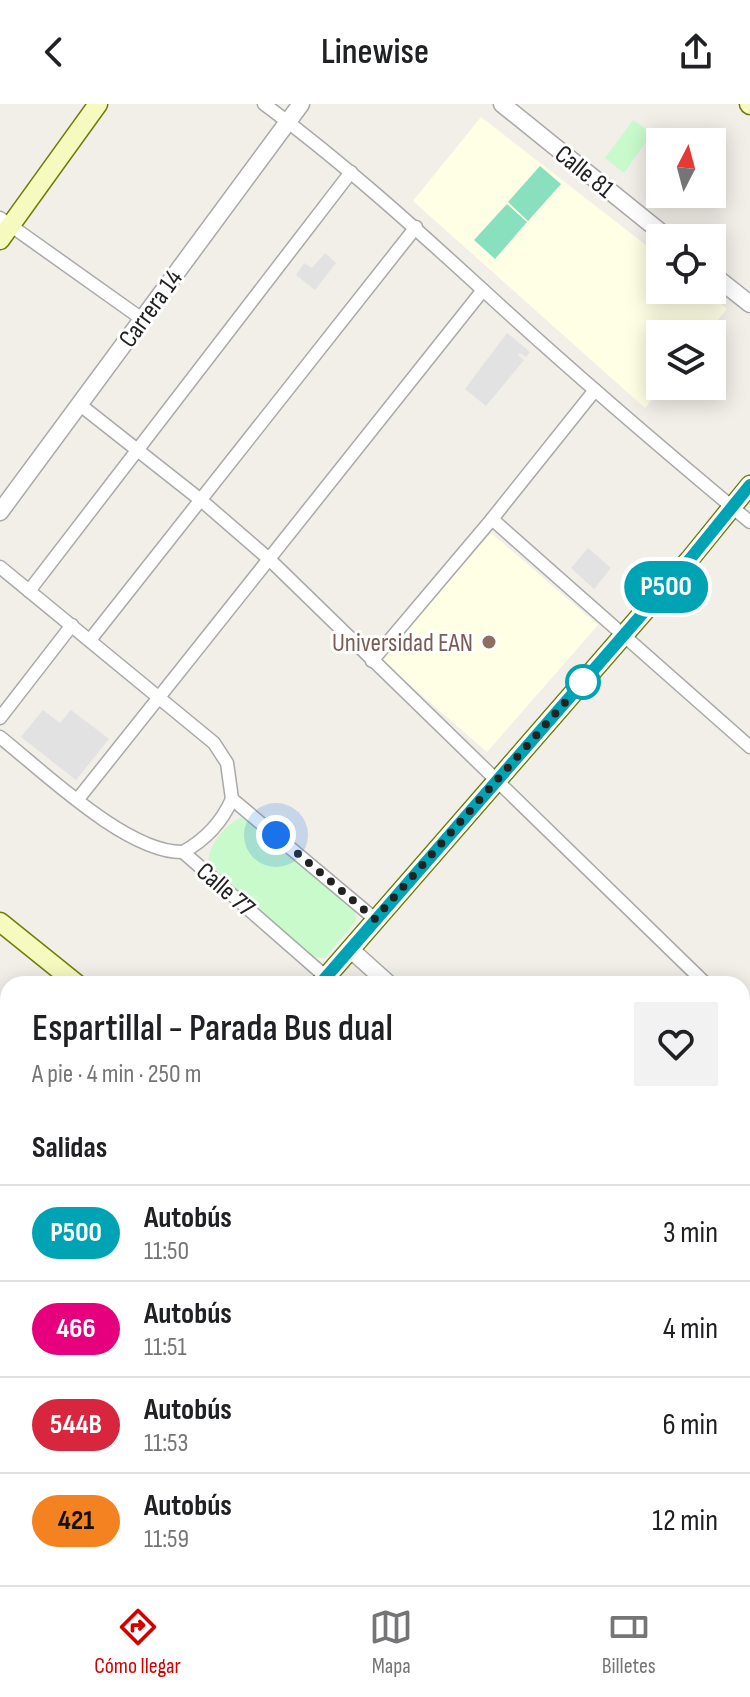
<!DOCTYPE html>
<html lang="es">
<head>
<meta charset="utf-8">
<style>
  :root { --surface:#fff; --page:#f2f2f2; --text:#202124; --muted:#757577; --line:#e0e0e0; --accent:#d40000 }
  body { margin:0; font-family:"Sofia Sans Condensed",sans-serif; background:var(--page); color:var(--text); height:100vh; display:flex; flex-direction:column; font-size:30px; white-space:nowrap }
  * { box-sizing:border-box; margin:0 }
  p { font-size:26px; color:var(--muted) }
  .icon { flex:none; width:44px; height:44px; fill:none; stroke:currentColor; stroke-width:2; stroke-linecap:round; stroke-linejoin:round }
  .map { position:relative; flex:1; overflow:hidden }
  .drawer { position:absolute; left:0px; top:872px; width:750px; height:610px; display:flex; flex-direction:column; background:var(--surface); border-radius:24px 24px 0 0; box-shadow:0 4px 20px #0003 }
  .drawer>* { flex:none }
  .badge { padding:0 16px; border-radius:26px; font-size:28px; line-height:52px }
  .needle { width:52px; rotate:6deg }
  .controls { position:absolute; left:646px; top:24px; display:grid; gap:16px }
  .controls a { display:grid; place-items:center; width:80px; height:80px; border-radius:0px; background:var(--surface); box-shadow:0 4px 20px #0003; font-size:40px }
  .you { position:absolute; width:40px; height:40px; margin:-20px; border:6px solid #fff; border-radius:50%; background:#1a73e8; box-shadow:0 0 0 12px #1a73e833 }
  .map>.badge { position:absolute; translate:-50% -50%; box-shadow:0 0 0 4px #fff }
  h2 { padding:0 32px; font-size:30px; line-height:72px }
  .round { display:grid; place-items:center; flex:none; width:84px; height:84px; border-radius:0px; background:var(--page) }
  .summary { display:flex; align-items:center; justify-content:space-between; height:136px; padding:0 32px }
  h1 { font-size:38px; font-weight:600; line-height:60px }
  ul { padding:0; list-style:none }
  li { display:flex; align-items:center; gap:24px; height:96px; padding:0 32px; border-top:2px solid var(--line) }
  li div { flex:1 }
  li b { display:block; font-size:30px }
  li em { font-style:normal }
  li .badge { min-width:88px; font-weight:700; text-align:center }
  header { display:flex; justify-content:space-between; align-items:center; height:104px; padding:0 32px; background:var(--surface); font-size:36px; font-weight:600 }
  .tab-bar { display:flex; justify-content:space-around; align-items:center; height:112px; border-top:2px solid var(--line); background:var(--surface); font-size:22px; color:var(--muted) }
  .tab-bar a { display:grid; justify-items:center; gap:4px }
  .tab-bar .active { color:var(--accent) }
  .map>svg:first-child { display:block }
  .education { fill:#ffffe5 }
  .park { fill:#c8facc }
  .pitch { fill:#88e0be }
  .parking { fill:#e2e2e2 }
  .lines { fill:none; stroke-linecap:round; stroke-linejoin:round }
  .minor-casing { stroke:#a9a9a9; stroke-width:15 }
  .tertiary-casing { stroke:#a9a9a9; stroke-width:19 }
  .secondary-casing { stroke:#707d05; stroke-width:21 }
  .minor { stroke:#fff; stroke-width:12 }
  .tertiary { stroke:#fff; stroke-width:16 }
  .secondary { stroke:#f7fabf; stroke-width:18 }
  .line-casing { stroke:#fff; stroke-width:18 }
  .line { stroke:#00a3b4; stroke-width:12 }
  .walk { stroke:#222; stroke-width:8; stroke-dasharray:0 14.4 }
  .education-dot { fill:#8d6e63; stroke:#fff; stroke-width:3 }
  .stop-dot { fill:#fff; stroke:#00a3b4; stroke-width:4 }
  .labels { text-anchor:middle; stroke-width:6; stroke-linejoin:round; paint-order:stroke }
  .street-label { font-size:26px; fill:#222; stroke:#fff }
  .education-label { font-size:26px; fill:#785e54; stroke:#fff; text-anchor:end }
</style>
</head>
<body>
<header><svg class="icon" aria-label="back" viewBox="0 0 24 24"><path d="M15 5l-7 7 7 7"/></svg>Linewise<svg class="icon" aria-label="share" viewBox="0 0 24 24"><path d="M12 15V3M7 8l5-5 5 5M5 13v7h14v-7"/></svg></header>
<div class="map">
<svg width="750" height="1481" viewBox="0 0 750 1481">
  <rect width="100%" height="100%" fill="#f2efe9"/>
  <g class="education">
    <polygon points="481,13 660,152 660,186 703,186 727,205 706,230 660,230 660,282 663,282 645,304 413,97"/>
    <polygon points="491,429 598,521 487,648 380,555"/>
    <polygon points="8,1270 8,1414 0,1405 0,1280"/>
    <polygon points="62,1474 341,1474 335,1481 68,1481"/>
  </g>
  <g class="park">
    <polygon points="633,16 652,29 624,69 605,54"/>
    <path d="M240 714 250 716 355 805 356 817 325 854 312 853 209 759C206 744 226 720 240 714Z"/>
  </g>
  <g class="pitch">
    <polygon points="540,62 561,80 528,117 508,98"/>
    <polygon points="507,100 527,118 495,155 474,136"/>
  </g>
  <g class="parking">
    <polygon points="325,149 336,159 315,186 296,171 304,159 312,164"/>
    <polygon points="507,229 530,248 526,253 520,249 518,251 524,256 486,302 465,285"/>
    <polygon points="588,444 611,464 594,485 571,464"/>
    <polygon points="43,606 60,619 71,606 109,635 76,676 21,633"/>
  </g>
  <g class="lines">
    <defs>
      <g id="minor">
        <path d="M264 0C341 57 412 121 483 186 570 266 660 343 750 418"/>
        <polyline points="0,114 142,215"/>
        <polyline points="79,300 202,397 269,455 706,880"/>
        <polyline points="492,415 750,643"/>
        <polyline points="0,463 214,639 227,659 232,695 375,815"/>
        <polyline points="29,487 351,68"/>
        <polyline points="90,536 416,123"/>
        <polyline points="372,557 492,415 595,286"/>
        <polyline points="0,614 72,521"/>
        <path d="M0 633C44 668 127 749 183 748L326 873"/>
        <polyline points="78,695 483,186"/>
        <path d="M183 748C205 736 222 718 232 695"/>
        <polyline points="742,915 750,923"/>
        <polyline points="0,1108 8,1115"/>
        <polyline points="587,1481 593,1474"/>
      </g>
      <g id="tertiary">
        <polyline points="502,0 668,134"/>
        <polyline points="712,170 750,200"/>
        <polyline points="0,408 301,0"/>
        <polyline points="350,845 389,880"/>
        <polyline points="742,1026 750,1015"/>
        <polyline points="742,1188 750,1195"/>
        <polyline points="0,1422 8,1431"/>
        <polyline points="45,1474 51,1481"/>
        <polyline points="356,1481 362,1474"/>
      </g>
      <g id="secondary">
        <polyline points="749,0 750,1"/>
        <polyline points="0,136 98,0"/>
        <polyline points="0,818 77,880"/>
        <polyline points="320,880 690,455 750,381"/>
        <polyline points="0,1260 8,1250"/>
        <polyline points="742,1426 750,1432"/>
      </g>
    </defs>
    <use href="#minor" class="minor-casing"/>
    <use href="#tertiary" class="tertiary-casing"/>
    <use href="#secondary" class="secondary-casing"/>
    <use href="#minor" class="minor"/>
    <use href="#tertiary" class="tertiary"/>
    <use href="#secondary" class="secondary"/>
  </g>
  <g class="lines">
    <defs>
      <polyline id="line" points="320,880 690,455 750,381"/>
    </defs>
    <use href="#line" class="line-casing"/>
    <use href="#line" class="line"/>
    <polyline class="walk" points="276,731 375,815 583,578"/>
  </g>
  <circle class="education-dot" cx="489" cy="538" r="8"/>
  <circle class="stop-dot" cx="583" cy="578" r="16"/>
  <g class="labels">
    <g class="street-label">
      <text transform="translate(585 67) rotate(39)" y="9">Calle 81</text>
      <text transform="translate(150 204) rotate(-54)" y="9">Carrera 14</text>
      <text transform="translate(226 785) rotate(41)" y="9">Calle 77</text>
    </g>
    <g class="education-label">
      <text x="473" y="547">Universidad EAN</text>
    </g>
  </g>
</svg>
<div class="controls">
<a><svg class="needle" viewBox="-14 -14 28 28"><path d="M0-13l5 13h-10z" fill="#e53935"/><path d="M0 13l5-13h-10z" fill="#757577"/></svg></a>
<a><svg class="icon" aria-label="locate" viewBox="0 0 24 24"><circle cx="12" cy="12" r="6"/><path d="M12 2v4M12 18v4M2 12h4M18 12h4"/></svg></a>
<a><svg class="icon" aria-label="layers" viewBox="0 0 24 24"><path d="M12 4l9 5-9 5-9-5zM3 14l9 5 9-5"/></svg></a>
</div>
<div class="you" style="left:276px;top:731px"></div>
<b class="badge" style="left:666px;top:483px;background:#00a3b4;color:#fff">P500</b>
<section class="drawer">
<div class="summary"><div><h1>Espartillal - Parada Bus dual</h1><p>A pie · 4 min · 250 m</p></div><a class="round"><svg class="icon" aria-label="heart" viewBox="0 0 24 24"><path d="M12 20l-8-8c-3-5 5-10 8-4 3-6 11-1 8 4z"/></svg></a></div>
<h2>Salidas</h2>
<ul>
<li><span class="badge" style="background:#00a3b4;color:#fff">P500</span><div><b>Autobús</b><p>11:50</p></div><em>3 min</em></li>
<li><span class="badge" style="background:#e6007e;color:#fff">466</span><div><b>Autobús</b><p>11:51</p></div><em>4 min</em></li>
<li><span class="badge" style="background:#d7263d;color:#fff">544B</span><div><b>Autobús</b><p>11:53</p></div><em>6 min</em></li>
<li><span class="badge" style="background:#f58220;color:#111">421</span><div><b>Autobús</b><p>11:59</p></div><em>12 min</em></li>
</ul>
</section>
</div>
<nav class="tab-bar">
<a class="active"><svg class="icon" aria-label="directions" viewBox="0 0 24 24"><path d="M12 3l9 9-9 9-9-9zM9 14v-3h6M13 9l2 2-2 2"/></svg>Cómo llegar</a>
<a><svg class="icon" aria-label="map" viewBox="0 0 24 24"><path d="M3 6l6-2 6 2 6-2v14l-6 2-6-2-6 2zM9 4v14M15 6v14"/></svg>Mapa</a>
<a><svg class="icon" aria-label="tickets" viewBox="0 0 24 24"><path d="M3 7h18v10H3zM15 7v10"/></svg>Billetes</a>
</nav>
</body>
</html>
